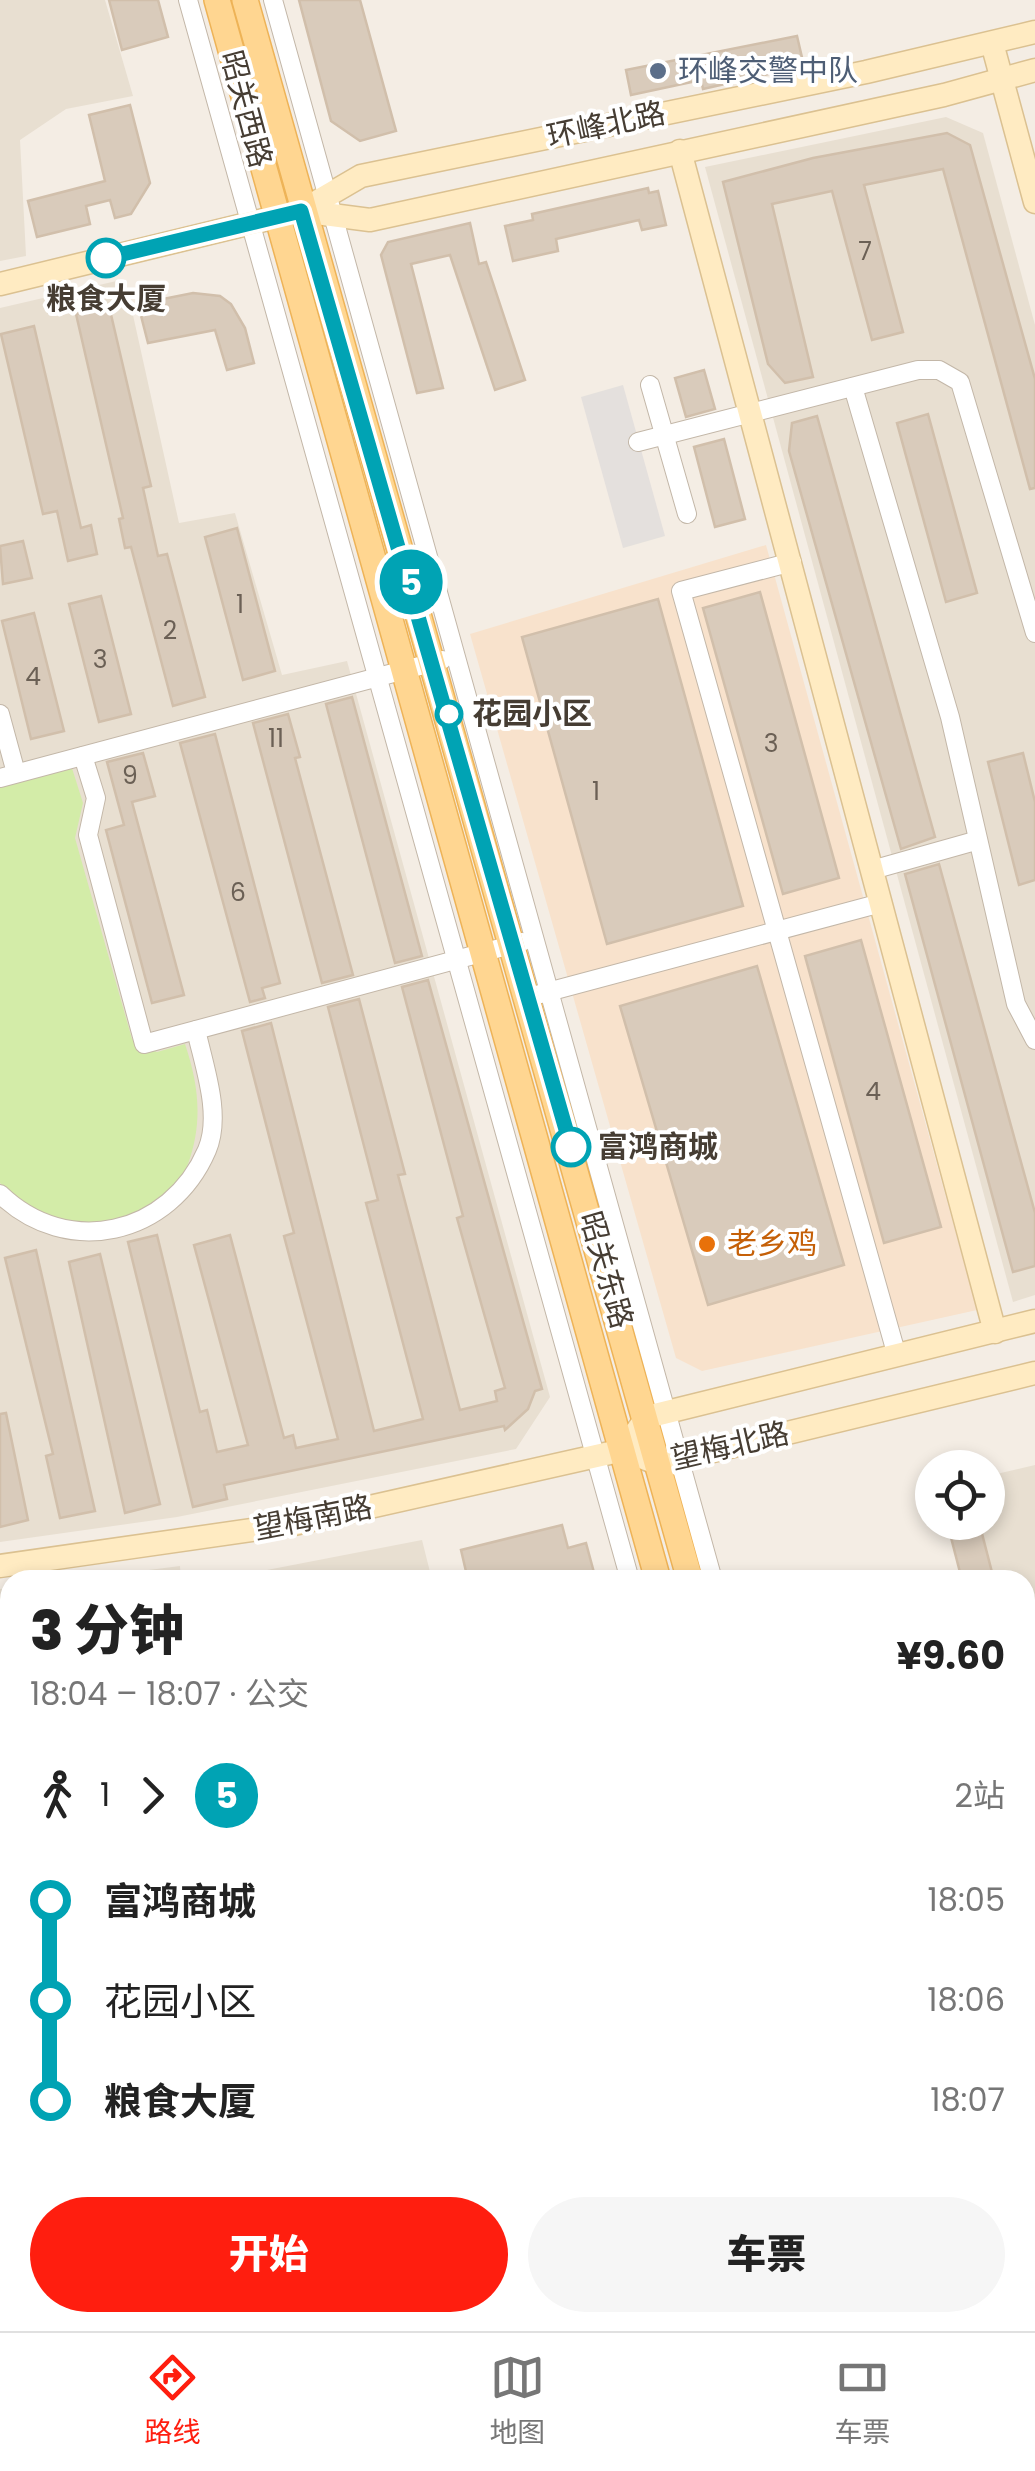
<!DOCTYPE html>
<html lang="zh">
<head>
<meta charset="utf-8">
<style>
  :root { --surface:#fff; --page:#f6f6f6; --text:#222; --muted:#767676; --line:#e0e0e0; --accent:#ff1e0f }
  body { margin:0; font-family:Poppins,"Noto Sans SC",sans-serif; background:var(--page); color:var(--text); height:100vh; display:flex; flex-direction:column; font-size:38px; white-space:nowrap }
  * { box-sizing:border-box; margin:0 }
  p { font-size:32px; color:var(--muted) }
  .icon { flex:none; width:55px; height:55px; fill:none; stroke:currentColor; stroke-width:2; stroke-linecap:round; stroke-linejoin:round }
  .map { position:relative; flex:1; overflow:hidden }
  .sheet { position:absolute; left:0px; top:1570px; width:1035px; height:762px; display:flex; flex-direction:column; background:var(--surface); border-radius:30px 30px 0 0; box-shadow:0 5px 15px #0003 }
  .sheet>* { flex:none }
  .badge { padding:0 20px; border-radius:32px; font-size:35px; line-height:65px }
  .buttons { position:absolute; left:915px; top:1450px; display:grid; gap:20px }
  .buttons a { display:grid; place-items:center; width:90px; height:90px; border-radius:50%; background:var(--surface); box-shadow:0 5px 15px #0003; font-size:50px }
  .map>.badge { position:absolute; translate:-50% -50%; box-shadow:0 0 0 5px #fff }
  .legs { display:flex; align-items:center; gap:15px; height:110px; padding:0 30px; font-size:32px }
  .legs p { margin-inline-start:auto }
  .summary { display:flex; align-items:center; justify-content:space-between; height:170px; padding:0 30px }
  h1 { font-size:55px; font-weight:800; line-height:75px }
  .primary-button { display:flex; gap:20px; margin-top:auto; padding:20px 30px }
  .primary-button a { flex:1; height:115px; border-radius:60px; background:var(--accent); color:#fff; font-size:40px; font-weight:800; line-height:115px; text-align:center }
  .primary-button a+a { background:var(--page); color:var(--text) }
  ul { padding:0 30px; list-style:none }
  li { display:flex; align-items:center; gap:35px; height:100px; font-size:38px }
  li i { display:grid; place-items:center; width:15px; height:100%; margin:0 12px; background:currentColor }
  li i::after { content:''; width:25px; height:25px; margin:-12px; border:8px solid; border-radius:50%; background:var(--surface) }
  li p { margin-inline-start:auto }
  li:first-child i { background:linear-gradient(#0000 50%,currentColor 0) }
  li:last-child i { background:linear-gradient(currentColor 50%,#0000 0) }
  .menu { display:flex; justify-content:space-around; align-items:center; height:140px; border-top:2px solid var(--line); background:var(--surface); font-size:28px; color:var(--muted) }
  .menu a { display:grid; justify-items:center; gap:5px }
  .menu .on { color:var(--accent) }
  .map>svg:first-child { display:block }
  .residential { fill:#e8dfd1 }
  .commercial { fill:#f8e2cc }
  .green { fill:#d3eca8 }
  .parking { fill:#e4e0dd }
  .building { fill:#d9cbbb; stroke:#d1bfab; stroke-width:2.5 }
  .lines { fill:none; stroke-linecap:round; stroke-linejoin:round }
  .street-casing { stroke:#c3b7a8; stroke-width:20 }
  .secondary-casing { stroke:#dbc191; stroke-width:25 }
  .primary-casing { stroke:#eeb357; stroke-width:28 }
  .street { stroke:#fff; stroke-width:18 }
  .secondary { stroke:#ffebc2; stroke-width:22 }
  .primary { stroke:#ffd691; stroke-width:25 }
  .line-1-casing { stroke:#fff; stroke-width:22 }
  .line-1 { stroke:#00a3b4; stroke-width:15 }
  .service-dot { fill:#5c6f8a; stroke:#fff; stroke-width:4 }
  .stop-1-dot { fill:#fff; stroke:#00a3b4; stroke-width:5 }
  .food-dot { fill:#e8710a; stroke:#fff; stroke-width:4 }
  .labels { text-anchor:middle; stroke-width:8; stroke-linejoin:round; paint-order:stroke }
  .number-label { font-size:25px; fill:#6b6055 }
  .service-label { font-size:30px; fill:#4e5e75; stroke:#fff; text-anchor:start }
  .street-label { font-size:30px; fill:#463d33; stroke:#fff }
  .stop-label { font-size:30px; font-weight:bold; fill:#463d33; stroke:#fff; text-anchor:start }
  .food-label { font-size:30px; fill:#c56008; stroke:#fff; text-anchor:start }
</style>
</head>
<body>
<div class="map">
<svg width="1035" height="2331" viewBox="0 0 1035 2331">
  <rect width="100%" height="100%" fill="#f4ede4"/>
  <g class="residential">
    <polygon points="0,0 105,0 133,96 66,109 20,140 26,256 0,261"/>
    <polygon points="946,117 983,133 1035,325 1035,1295 1013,1302 705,167"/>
    <polygon points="125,279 179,523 235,513 282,675 347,661 550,1397 516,1449 177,1517 0,1542 0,308"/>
    <polygon points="1035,1465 1035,2331 1016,2331 1014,2323 1025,2322 1025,1580 964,1580 948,1523 988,1522 988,1476"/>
    <polygon points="422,1540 432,1580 215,1580"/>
    <polygon points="180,1566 181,1580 71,1580"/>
    <polygon points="10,1588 10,1934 0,1939 0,1589"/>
    <polygon points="10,1939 10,2322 741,2322 743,2331 0,2331 0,1944"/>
  </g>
  <polygon class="commercial" points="766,545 977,1310 702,1371 676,1358 470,634"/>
  <path class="green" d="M71 765 83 803 75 838 132 1039 157 1052 185 1044C199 1086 203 1122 188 1164 169 1214 95 1238 49 1220 29 1212 14 1199 0 1183V785Z"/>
  <polygon class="parking" points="623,385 665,536 623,548 581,397"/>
  <g class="building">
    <polygon points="109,0 158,0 168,37 122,50"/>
    <polygon points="299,0 360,0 396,131 360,141 331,121"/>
    <polygon points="797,36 804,66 703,89 701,80 631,95 626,70"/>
    <polygon points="130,105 150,183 131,214 115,218 110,200 86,206 90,224 37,237 28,201 105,181 89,115"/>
    <polygon points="947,133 970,145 1035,379 1035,488 1030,489 943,169 864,185 903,332 872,340 832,191 772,204 813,377 785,383 768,364 723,182 813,158"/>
    <polygon points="648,188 649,193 658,191 666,225 642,230 639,220 556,239 558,251 513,261 505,226 533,220 532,214"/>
    <polygon points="470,223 479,264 486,262 525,380 495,390 450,255 411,264 443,388 417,393 381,255 388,242"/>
    <polygon points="193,293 220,296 231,304 245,328 254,363 227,370 215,330 148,343 138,304"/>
    <polygon points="109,306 151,486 143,488 158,556 167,554 205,697 173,706 131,547 125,548 119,519 123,518 76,314"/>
    <polygon points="34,326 81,528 91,525 97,554 68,561 57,511 43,514 1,334"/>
    <polygon points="704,370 715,409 686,417 675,378"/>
    <polygon points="928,414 977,593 946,602 897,423"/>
    <polygon points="817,416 935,837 901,849 789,451 792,423"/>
    <polygon points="724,439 745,519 715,527 694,447"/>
    <polygon points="237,528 275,671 243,680 205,537"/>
    <polygon points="23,541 32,578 3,584 0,546"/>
    <polygon points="760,592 839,878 783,894 703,608"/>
    <polygon points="101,596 131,714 99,722 69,604"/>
    <polygon points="658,599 743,906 607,944 522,637"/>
    <polygon points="34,613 64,731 31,739 2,621"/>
    <polygon points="352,697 422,956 395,963 326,704"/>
    <polygon points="288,714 300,757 295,758 353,975 322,983 253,723"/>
    <polygon points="215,734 280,983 262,988 265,998 250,1002 180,743"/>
    <polygon points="143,753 155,796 132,802 184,995 152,1003 106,830 124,825 107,762"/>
    <polygon points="1023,753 1035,802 1035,880 1019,885 988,762"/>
    <polygon points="939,864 1035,1213 1035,1266 1013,1272 905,874"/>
    <polygon points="861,940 941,1227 884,1243 805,956"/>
    <polygon points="757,966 844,1265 708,1305 620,1006"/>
    <polygon points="428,980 542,1389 535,1391 528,1409 505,1430 504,1426 224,1485 227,1499 193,1507 128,1242 157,1235 200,1412 207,1410 217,1452 248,1445 194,1245 230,1235 284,1438 293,1435 296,1448 338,1439 284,1236 294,1233 242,1031 271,1023 374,1431 423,1419 366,1203 378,1200 328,1007 359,999 405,1174 398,1175 460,1410 497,1401 495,1391 505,1388 457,1218 463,1216 402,987"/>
    <polygon points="36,1250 95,1511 60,1518 46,1456 53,1454 5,1258"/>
    <polygon points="100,1254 160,1504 125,1513 69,1262"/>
    <polygon points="6,1413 28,1520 0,1527 0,1414"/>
    <polygon points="947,1522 979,1522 994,1580 962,1580"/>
    <polygon points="562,1525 568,1548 586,1543 596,1580 468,1580 461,1550"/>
  </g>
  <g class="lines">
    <defs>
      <g id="street">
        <polyline points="188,0 630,1580"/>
        <polyline points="273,0 713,1580"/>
        <polyline points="650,385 687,514"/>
        <polyline points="853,387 950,717 1016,1004 1035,1040"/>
        <polyline points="638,442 918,370 939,370 960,382 1035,633"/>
        <polyline points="792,562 681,591 897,1356"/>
        <polyline points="0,714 16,773"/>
        <polyline points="83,756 96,798 88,835 144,1044 522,942"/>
        <polyline points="0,778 442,660"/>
        <polyline points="872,870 975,841"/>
        <polyline points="529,997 881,903"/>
        <path d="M0 1194C67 1259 170 1236 207 1150 222 1115 204 1066 196 1030"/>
        <polyline points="1025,1914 1035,1909"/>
        <polyline points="0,2095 10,2091"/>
        <polyline points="1025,2301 1035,2299"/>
        <polyline points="835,2322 837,2331"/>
        <polyline points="918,2322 920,2331"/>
        <polyline points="766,2331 797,2322"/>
      </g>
      <g id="secondary">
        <polyline points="992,43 1035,202"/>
        <polyline points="680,151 995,1332"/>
        <polyline points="301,211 370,220 944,95 1035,70"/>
        <polyline points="0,284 301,211 361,176 866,72 1035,32"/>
        <polyline points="623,1450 647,1417 1035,1321"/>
        <polyline points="623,1450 659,1464 1035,1373"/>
        <polyline points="0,1566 294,1524 623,1450"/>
      </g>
      <g id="primary">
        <polyline points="217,0 658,1580"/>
        <polyline points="245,0 690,1580"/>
        <polyline points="863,2322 865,2331"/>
        <polyline points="891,2322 894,2331"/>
      </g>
    </defs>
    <use href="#street" class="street-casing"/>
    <use href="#secondary" class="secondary-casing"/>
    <use href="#primary" class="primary-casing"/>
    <use href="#street" class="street"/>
    <use href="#secondary" class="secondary"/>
    <use href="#primary" class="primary"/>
  </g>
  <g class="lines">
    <defs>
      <polyline id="line-1" points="106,258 301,211 571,1147"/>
    </defs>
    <use href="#line-1" class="line-1-casing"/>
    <use href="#line-1" class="line-1"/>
  </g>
  <circle class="service-dot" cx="658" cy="71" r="10"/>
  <g class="stop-1-dot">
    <circle cx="106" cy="258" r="18"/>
    <circle cx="449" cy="714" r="12"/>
    <circle cx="571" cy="1147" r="18"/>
  </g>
  <circle class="food-dot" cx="707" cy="1244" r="10"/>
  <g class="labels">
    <g class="number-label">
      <text x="865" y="260">7</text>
      <text x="240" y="613">1</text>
      <text x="170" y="639">2</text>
      <text x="100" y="668">3</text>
      <text x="33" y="685">4</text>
      <text x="276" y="747">11</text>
      <text x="771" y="752">3</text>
      <text x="130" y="784">9</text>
      <text x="596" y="800">1</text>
      <text x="238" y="901">6</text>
      <text x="873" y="1100">4</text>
    </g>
    <g class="service-label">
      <text x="678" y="81">环峰交警中队</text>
    </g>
    <g class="street-label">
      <text transform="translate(246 109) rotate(75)" y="10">昭关西路</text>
      <text transform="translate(606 125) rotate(-12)" y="10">环峰北路</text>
      <text transform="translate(606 1270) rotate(74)" y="10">昭关东路</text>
      <text transform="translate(730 1446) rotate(-13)" y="10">望梅北路</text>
      <text transform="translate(313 1518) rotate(-11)" y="10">望梅南路</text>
    </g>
    <g class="stop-label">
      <text x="106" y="309" text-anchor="middle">粮食大厦</text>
      <text x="472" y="724">花园小区</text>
      <text x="598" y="1157">富鸿商城</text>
    </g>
    <g class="food-label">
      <text x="727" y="1254">老乡鸡</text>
    </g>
  </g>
</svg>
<div class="buttons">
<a><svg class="icon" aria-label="locate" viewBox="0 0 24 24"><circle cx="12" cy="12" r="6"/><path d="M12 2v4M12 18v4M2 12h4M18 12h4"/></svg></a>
</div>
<b class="badge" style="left:411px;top:582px;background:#00a3b4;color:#fff">5</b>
<section class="sheet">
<div class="summary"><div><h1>3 分钟</h1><p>18:04 – 18:07 · 公交</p></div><b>¥9.60</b></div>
<div class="legs"><svg class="icon" aria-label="walk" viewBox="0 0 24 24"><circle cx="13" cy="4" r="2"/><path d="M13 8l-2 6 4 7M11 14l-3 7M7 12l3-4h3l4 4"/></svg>1<svg class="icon" aria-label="forward" viewBox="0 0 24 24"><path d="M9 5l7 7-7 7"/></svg><b class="badge" style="background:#00a3b4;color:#fff">5</b><p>2站</p></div>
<ul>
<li><i style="color:#00a3b4"></i><b>富鸿商城</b><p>18:05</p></li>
<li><i style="color:#00a3b4"></i><span>花园小区</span><p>18:06</p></li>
<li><i style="color:#00a3b4"></i><b>粮食大厦</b><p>18:07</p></li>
</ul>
<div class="primary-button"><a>开始</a><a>车票</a></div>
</section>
</div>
<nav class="menu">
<a class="on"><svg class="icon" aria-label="directions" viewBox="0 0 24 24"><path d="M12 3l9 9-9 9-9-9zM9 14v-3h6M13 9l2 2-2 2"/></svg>路线</a>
<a><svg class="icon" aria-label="map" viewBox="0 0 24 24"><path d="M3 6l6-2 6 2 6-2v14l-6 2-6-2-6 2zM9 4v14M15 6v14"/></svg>地图</a>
<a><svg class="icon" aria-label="tickets" viewBox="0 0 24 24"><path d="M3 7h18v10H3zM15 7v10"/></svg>车票</a>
</nav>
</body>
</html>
